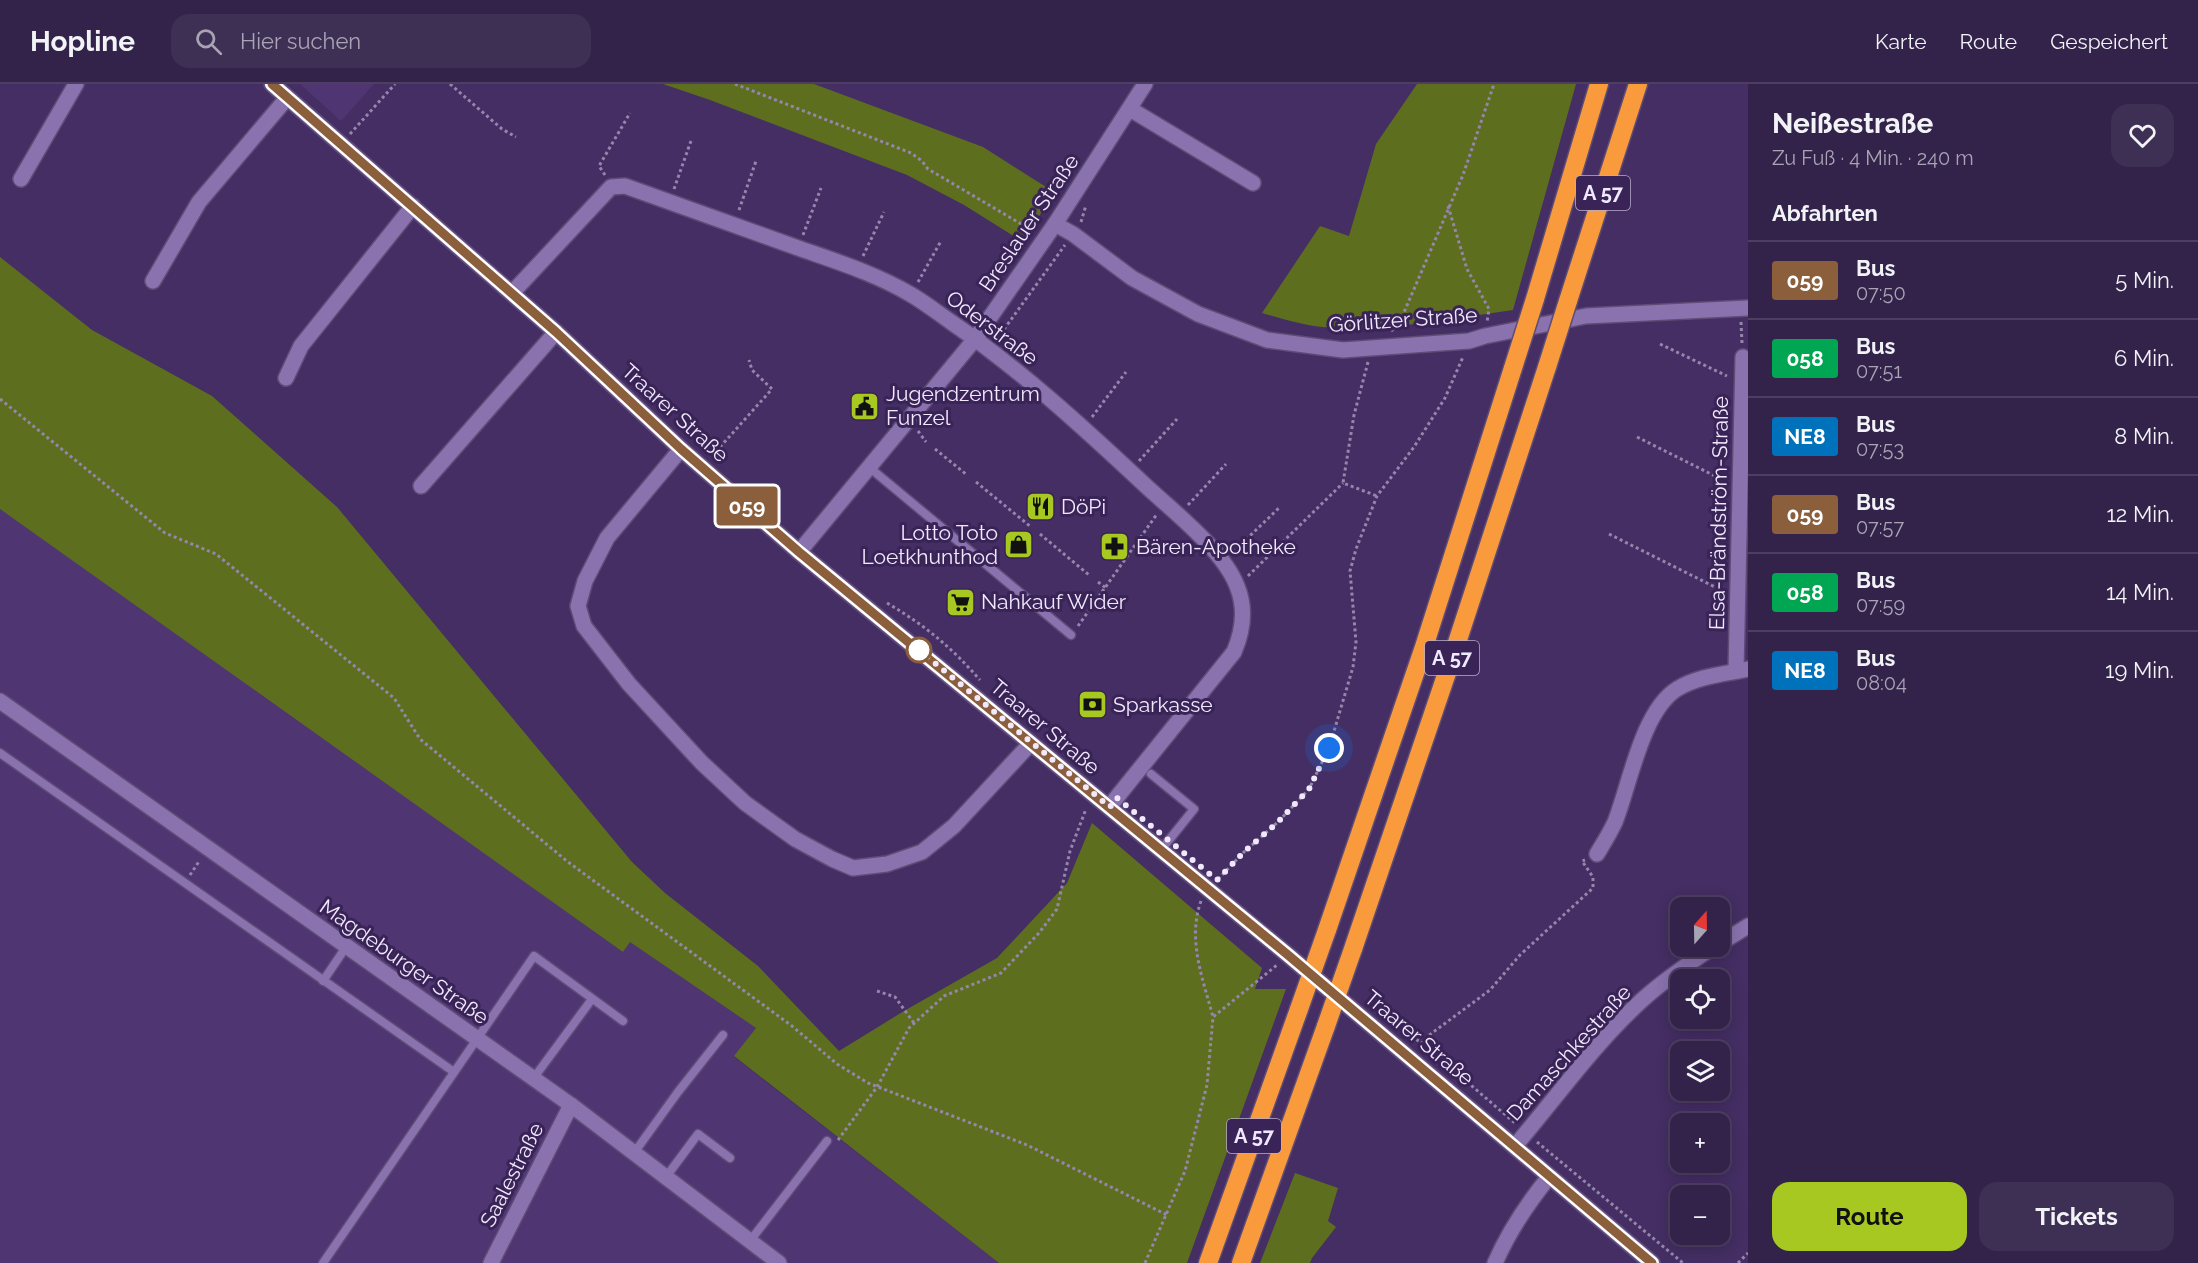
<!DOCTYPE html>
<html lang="de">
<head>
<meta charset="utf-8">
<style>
  :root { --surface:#33224a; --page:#3e2f54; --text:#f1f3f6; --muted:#a9a4b5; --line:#4e3f62; --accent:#a6c821 }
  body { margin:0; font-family:Raleway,sans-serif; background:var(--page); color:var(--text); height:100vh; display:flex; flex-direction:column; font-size:22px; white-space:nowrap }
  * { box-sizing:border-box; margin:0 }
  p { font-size:20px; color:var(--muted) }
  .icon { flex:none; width:33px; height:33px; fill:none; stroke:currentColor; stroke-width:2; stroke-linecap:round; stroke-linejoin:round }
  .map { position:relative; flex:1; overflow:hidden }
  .drawer { display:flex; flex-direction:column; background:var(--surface); width:450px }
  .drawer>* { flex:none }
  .badge { padding:0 12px; border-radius:4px; font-size:21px; line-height:39px }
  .needle { width:39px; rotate:20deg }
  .controls { position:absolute; left:1670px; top:813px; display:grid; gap:12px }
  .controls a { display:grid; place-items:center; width:60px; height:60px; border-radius:12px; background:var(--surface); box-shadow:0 3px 15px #0003,0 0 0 2px var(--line); font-size:30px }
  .you { position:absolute; width:30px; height:30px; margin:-15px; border:4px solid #fff; border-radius:50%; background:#1a73e8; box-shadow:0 0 0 9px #1a73e833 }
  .map>.badge { position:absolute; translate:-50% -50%; box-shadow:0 0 0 3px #fff }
  h2 { padding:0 24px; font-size:22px; line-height:54px }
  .round { display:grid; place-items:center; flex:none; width:63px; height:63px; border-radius:18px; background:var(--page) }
  .headline { display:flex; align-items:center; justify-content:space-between; height:102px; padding:0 24px }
  h1 { font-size:28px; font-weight:700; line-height:45px }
  .cta { display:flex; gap:12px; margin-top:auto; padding:12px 24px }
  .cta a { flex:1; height:69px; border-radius:18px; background:var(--accent); color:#111; font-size:24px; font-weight:700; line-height:69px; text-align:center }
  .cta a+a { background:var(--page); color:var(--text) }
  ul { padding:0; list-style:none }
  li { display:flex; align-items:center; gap:18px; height:78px; padding:0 24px; border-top:2px solid var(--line) }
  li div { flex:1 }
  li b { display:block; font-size:22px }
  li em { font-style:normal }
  li .badge { min-width:66px; font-weight:700; text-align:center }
  header { display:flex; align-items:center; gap:36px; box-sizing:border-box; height:84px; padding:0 30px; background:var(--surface); border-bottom:2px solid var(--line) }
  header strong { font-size:28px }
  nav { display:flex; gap:33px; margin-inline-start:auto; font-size:21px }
  .search { width:420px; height:54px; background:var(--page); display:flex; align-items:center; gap:15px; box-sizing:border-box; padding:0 21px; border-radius:18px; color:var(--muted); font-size:22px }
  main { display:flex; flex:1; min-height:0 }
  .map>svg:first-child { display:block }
  .built { fill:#4f3672 }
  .green { fill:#5d6f1f }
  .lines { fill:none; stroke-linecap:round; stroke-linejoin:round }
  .service-casing { stroke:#5e4b76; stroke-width:11 }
  .minor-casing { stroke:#5e4b76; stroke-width:18 }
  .tertiary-casing { stroke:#5e4b76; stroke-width:18 }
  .motorway-casing { stroke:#5e4b76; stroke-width:21 }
  .path { stroke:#9586ac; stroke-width:3; stroke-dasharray:3 3; stroke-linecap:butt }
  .service { stroke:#8972ad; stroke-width:8 }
  .minor { stroke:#8972ad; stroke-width:15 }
  .tertiary { stroke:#8972ad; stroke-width:15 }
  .motorway { stroke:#f99b3c; stroke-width:18 }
  .motorway-bridge-casing { stroke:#5e4b76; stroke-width:21; stroke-linecap:butt }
  .motorway-bridge { stroke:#f99b3c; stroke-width:18 }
  .line-casing { stroke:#fff; stroke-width:14 }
  .line { stroke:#8b5e3c; stroke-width:9 }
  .walk { stroke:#f0e9fd; stroke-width:6; stroke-dasharray:0 10.8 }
  .stop-dot { fill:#fff; stroke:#8b5e3c; stroke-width:3 }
  .labels { text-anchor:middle; stroke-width:6; stroke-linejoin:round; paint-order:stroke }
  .shield { fill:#3a2357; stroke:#b9aecb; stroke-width:1.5 }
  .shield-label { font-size:20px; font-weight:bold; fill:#f0e9fd }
  .street-label { font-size:21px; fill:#f0e9fd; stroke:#3a2357 }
  .poi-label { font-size:21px; fill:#f0e9fd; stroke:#3a2357; text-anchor:start }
</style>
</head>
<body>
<header>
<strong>Hopline</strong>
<div class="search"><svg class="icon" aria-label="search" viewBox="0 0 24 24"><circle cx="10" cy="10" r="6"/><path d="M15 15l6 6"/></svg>Hier suchen</div>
<nav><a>Karte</a><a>Route</a><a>Gespeichert</a></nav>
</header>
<main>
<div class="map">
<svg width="1748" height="1179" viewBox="0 0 1748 1179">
  <rect width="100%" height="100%" fill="#442e63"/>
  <g class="built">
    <polygon points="300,0 374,0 341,37"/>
    <polygon points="0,422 623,868 630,858 756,944 734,973 999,1179 0,1179"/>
  </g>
  <g class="green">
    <polygon points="663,0 814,0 983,63 1054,108 1023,158 964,121 907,91 710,16"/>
    <path d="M1417 0H1576L1513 226C1454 234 1394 246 1334 244 1309 243 1286 236 1262 229L1320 142 1349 152 1376 60Z"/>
    <polygon points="0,173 92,246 212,312 337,423 632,778 665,809 758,882 839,967 904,927 997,874 1067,799 1092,739 1262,884 1255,905 1286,905 1187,1179 999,1179 734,972 756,944 630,858 623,868 0,425"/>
    <polygon points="1295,1089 1338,1104 1328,1137 1336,1143 1312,1174 1310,1179 1260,1179"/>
  </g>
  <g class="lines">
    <defs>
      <g id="service">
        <polyline points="870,384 1071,551"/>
        <polyline points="0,669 454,988"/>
        <polyline points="1151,690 1194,725 1161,766"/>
        <polyline points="323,897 346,863"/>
        <polyline points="533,995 592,915"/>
        <polyline points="634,1069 678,1008 723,951"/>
        <polyline points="666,1093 698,1050 730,1074"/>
        <polyline points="750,1157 827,1057"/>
        <polyline points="323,1179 534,872 623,937"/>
      </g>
      <g id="minor">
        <polyline points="1130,25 1253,99"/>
        <polyline points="21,95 76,0"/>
        <polyline points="1055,140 1073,150 1132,194 1198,230 1267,256 1343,266 1469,257 1485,252 1586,232 1748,224"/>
        <polyline points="153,197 199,118 287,14"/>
        <path d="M512 209 611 103 625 102C684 123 742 144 801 165 838 178 876 190 910 210 924 218 938 229 951 238 1021 286 1084 344 1146 402 1174 428 1223 466 1237 502 1246 524 1243 547 1234 568L1109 723"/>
        <polyline points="286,294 301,262 413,122"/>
        <polyline points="681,365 607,454 585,497 578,522 584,542 629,600 702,679 745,719 795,755 832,775 853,784 887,780 922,768 954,742 1031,659"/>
        <polyline points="421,402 556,248"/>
        <polyline points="799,468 975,255 1055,140 1145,0"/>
        <polyline points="1736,587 1743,273"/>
        <polyline points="0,617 571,1021 779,1179"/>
        <path d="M1597 770C1603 760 1610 749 1615 738 1630 700 1642 627 1677 605 1698 592 1724 590 1748 585"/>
        <polyline points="1719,860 1748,842"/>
        <path d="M1515 1062C1556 1014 1594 960 1641 917 1664 896 1689 879 1715 862"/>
        <polyline points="491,1179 571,1021"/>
        <path d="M1495 1179C1509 1147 1527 1120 1549 1093"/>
      </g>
      <polyline id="tertiary" points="272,0 556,248 681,365 799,468 1288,871 1652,1179"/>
      <g id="motorway">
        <polyline points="1535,215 1599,0"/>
        <polyline points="1568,217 1638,0"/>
        <polyline points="1327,846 1424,563 1513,284"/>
        <polyline points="1353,865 1453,571 1547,283"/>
        <polyline points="1208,1179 1299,925"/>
        <polyline points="1241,1179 1326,942"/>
      </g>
    </defs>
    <use href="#service" class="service-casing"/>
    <use href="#minor" class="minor-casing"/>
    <use href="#tertiary" class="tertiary-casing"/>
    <use href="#motorway" class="motorway-casing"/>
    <g class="path">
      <polyline points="450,0 502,45 516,53"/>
      <polyline points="735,0 911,69 922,77 928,85 1033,147"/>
      <polyline points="350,50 395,0"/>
      <polyline points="605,91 599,82 630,29"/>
      <polyline points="674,105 692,54"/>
      <polyline points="1448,122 1467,185 1489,225 1487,238"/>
      <polyline points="739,126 756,77"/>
      <polyline points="1081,138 1086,121"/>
      <polyline points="803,151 821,104"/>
      <polyline points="863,172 884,128"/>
      <polyline points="918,198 941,157"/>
      <polyline points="1741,238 1742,259"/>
      <polyline points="1391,247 1399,240 1463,91 1494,0"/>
      <polyline points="997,255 1065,161"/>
      <polyline points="1660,260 1727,292"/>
      <polyline points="1368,278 1354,331 1343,399 1377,412"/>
      <polyline points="0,315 165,449 216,470 394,614 420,655 568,778 792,942 837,980 868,999 1027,1061 1167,1131"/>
      <polyline points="1092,333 1126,288"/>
      <polyline points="918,347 926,358"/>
      <polyline points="1637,353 1725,397"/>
      <polyline points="935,365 967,391"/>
      <polyline points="712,372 772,305 752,286 749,276"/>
      <polyline points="1139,377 1177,335"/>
      <polyline points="976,398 1031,443"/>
      <polyline points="1188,421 1226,380"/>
      <polyline points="1040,450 1089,491"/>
      <polyline points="1609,450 1723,507"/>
      <polyline points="1233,468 1280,423"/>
      <polyline points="1248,492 1343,399"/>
      <polyline points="1098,498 1106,504"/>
      <path d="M887 519C926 542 951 563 980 596"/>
      <polyline points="1078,542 1157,430"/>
      <polyline points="190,791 200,776"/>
      <polyline points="1218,795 1244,768 1278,738 1309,705 1329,664 1353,583 1356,558 1350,487 1356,465 1377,412 1414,363 1445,314 1463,273"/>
      <path d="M1201 817C1187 856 1203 895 1213 933"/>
      <polyline points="877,907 895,913 914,939"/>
      <polyline points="1406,949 1422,959 1516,1040"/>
      <polyline points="1421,960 1428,952 1490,906 1520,871 1593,804 1593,793 1582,777 1585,776"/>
      <polyline points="838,1056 877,1003 909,944 944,912 1001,889 1039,849 1057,825 1070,767 1086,725"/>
      <polyline points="1537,1058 1683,1179"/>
      <polyline points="1145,1179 1185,1087 1207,1001 1213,933 1277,881"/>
      <polyline points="1738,1179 1748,1169"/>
    </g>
    <use href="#service" class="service"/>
    <use href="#minor" class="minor"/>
    <use href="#tertiary" class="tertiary"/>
    <use href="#motorway" class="motorway"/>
    <defs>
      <g id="motorway-bridge">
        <polyline points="1547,283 1568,217"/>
        <polyline points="1513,284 1535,215"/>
        <polyline points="1299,925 1327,846"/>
        <polyline points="1326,942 1353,865"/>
      </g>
    </defs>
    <use href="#motorway-bridge" class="motorway-bridge-casing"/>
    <use href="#motorway-bridge" class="motorway-bridge"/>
  </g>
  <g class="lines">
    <defs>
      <polyline id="line" points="272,0 556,248 681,365 799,468 1288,871 1652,1179"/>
    </defs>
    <use href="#line" class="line-casing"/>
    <use href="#line" class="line"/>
    <polyline class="walk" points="919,566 1110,723 1117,714 1217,796 1244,768 1278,738 1309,705 1329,664"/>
  </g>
  <defs>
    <symbol id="civic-square" viewBox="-11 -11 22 22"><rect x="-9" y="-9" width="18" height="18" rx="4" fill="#a6c821" stroke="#3a2357"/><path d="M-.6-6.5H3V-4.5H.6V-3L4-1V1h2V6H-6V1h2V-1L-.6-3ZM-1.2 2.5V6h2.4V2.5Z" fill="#111"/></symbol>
    <symbol id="restaurant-square" viewBox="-11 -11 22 22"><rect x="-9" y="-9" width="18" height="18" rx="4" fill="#a6c821" stroke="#3a2357"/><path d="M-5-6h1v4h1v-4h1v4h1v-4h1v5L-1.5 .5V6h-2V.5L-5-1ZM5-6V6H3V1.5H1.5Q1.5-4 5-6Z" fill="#111"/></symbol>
    <symbol id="shop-square" viewBox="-11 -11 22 22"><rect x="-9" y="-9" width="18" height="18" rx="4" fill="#a6c821" stroke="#3a2357"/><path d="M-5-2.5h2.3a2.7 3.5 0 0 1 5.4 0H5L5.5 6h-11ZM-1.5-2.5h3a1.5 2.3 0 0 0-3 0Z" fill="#111"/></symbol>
    <symbol id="pharmacy-square" viewBox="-11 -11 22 22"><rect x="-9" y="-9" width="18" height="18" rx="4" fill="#a6c821" stroke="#3a2357"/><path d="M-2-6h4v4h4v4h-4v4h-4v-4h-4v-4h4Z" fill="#111"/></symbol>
    <symbol id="supermarket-square" viewBox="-11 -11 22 22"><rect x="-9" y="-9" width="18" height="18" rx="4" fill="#a6c821" stroke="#3a2357"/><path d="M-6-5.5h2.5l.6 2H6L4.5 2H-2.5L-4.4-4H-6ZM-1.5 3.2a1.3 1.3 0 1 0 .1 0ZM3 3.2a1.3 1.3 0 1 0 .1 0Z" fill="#111"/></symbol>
    <symbol id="bank-square" viewBox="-11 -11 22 22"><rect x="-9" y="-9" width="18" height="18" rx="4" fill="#a6c821" stroke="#3a2357"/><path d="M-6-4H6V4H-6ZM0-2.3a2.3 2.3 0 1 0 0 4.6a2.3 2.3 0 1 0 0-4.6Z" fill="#111"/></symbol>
  </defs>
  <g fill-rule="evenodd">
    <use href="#civic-square" x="848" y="306" width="33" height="33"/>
    <use href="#restaurant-square" x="1024" y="406" width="33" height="33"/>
    <use href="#shop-square" x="1002" y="444" width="33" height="33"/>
    <use href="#pharmacy-square" x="1098" y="446" width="33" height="33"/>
    <use href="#supermarket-square" x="944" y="502" width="33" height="33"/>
    <use href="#bank-square" x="1076" y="604" width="33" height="33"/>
  </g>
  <circle class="stop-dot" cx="919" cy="566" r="12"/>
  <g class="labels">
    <g class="shield">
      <rect x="1576" y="92" width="54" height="34" rx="4.5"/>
      <rect x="1425" y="557" width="54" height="34" rx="4.5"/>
      <rect x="1227" y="1035" width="54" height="34" rx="4.5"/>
    </g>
    <g class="shield-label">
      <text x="1603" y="116">A 57</text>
      <text x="1452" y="581">A 57</text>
      <text x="1254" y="1059">A 57</text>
    </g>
    <g class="street-label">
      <text transform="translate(1029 139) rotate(-56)" y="7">Breslauer Straße</text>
      <text transform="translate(1403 236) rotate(-4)" y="7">Görlitzer Straße</text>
      <text transform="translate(992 244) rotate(37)" y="7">Oderstraße</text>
      <text transform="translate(675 329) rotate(42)" y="7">Traarer Straße</text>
      <text transform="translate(1719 429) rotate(-89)" y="7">Elsa-Brändström-Straße</text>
      <text transform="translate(1045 643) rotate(40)" y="7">Traarer Straße</text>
      <text transform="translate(404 878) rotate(35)" y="7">Magdeburger Straße</text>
      <text transform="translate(1419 954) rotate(40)" y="7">Traarer Straße</text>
      <text transform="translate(1569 969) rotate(-48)" y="7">Damaschkestraße</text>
      <text transform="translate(512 1091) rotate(-63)" y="7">Saalestraße</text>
    </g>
    <g class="poi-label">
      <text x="886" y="317">Jugendzentrum<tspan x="886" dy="24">Funzel</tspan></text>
      <text x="1061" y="430">DöPi</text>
      <text x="998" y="456" text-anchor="end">Lotto Toto<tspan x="998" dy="24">Loetkhunthod</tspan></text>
      <text x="1136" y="470">Bären-Apotheke</text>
      <text x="981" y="525">Nahkauf Wider</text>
      <text x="1113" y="628">Sparkasse</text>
    </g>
  </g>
</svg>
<div class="controls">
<a><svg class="needle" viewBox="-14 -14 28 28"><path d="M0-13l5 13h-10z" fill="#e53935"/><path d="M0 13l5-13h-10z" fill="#a9a4b5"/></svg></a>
<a><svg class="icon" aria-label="locate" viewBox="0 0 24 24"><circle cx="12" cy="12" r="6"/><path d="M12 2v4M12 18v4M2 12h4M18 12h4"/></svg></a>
<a><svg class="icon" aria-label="layers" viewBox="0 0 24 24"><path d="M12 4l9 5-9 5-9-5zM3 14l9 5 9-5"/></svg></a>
<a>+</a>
<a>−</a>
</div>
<div class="you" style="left:1329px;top:664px"></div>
<b class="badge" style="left:747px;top:422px;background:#8b5e3c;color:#fff">059</b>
</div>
<section class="drawer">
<div class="headline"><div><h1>Neißestraße</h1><p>Zu Fuß · 4 Min. · 240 m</p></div><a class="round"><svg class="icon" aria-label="heart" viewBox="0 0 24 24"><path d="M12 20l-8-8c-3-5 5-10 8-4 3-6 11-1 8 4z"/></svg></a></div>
<h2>Abfahrten</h2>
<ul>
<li><span class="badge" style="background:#8b5e3c;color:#fff">059</span><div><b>Bus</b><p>07:50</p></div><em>5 Min.</em></li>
<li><span class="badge" style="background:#00a651;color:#fff">058</span><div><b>Bus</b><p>07:51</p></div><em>6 Min.</em></li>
<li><span class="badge" style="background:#0072bc;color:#fff">NE8</span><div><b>Bus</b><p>07:53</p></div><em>8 Min.</em></li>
<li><span class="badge" style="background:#8b5e3c;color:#fff">059</span><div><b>Bus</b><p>07:57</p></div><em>12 Min.</em></li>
<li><span class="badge" style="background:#00a651;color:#fff">058</span><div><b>Bus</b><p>07:59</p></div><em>14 Min.</em></li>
<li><span class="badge" style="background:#0072bc;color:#fff">NE8</span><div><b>Bus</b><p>08:04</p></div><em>19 Min.</em></li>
</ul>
<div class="cta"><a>Route</a><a>Tickets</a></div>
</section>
</main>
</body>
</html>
